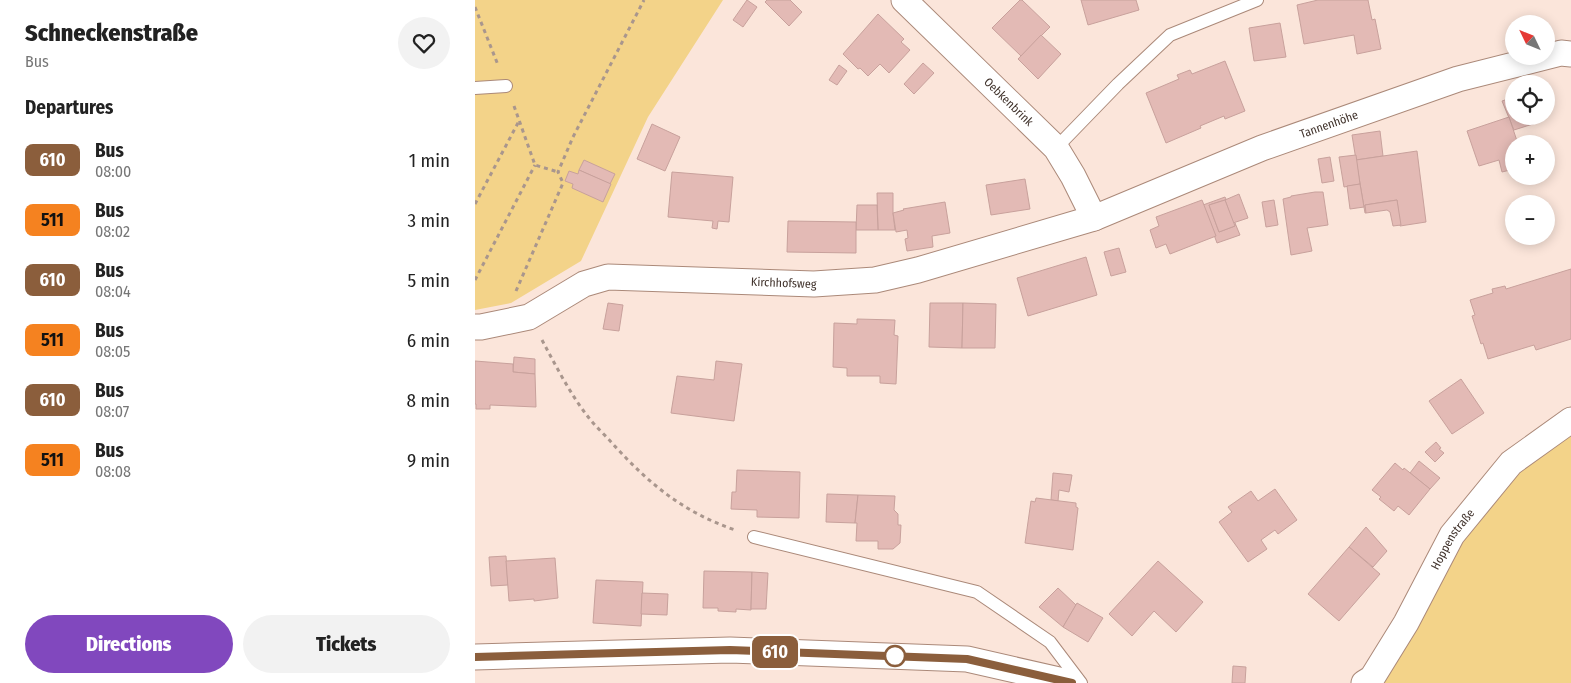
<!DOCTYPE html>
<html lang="en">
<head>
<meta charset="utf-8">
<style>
  :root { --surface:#fff; --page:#f2f2f2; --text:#222; --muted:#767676; --accent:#8148be }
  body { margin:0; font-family:"Fira Sans Condensed",sans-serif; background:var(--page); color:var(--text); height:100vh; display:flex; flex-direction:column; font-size:19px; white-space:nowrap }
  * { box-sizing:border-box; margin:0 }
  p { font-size:16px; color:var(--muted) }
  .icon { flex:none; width:28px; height:28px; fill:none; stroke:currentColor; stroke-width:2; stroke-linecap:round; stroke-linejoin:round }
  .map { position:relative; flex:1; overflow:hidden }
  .side { display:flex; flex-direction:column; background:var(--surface); width:475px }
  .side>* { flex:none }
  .badge { padding:0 10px; border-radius:8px; font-size:18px; line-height:32px }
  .needle { width:32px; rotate:313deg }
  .controls { position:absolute; left:1030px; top:15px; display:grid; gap:10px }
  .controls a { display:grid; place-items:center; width:50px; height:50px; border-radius:50%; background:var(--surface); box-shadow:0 2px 12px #0003; font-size:25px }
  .map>.badge { position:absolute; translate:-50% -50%; box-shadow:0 0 0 2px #fff }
  h2 { padding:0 25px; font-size:19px; line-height:45px }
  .round { display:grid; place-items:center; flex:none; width:52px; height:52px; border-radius:26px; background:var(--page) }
  .summary { display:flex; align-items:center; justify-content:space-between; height:85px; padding:0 25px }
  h1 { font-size:24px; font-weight:800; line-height:38px }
  .cta { display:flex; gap:10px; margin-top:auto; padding:10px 25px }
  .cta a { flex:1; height:58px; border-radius:30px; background:var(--accent); color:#fff; font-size:20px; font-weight:800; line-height:58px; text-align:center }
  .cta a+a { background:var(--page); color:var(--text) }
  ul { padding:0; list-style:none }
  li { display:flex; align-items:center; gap:15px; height:60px; padding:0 25px }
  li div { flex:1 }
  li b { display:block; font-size:19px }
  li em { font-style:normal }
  li .badge { min-width:55px; font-weight:700; text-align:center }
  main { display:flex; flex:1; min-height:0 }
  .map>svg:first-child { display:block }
  .green { fill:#f3d389 }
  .building { fill:#e3bab5; stroke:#c8a19c }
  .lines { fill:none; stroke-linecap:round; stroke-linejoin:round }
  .lane-casing { stroke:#ab8979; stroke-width:14 }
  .street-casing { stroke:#ab8979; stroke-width:27 }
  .path { stroke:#a9968d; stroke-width:3; stroke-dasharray:4 4; stroke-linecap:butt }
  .lane { stroke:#fff; stroke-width:12 }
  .street { stroke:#fff; stroke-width:25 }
  .line-casing { stroke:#fff; stroke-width:11 }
  .line { stroke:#8b5e3c; stroke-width:8 }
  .stop-dot { fill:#fff; stroke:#8b5e3c; stroke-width:2.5 }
  .labels { text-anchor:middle; stroke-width:4; stroke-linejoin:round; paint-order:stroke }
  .street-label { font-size:12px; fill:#41332c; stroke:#fbe5da }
</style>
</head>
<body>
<main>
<section class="side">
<div class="summary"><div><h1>Schneckenstraße</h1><p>Bus</p></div><a class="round"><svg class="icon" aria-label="heart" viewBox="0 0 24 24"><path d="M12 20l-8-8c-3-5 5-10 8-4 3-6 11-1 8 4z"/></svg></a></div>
<h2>Departures</h2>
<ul>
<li><span class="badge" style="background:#8b5e3c;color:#fff">610</span><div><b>Bus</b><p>08:00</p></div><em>1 min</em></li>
<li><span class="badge" style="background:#f58220;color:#111">511</span><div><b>Bus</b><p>08:02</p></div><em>3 min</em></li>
<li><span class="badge" style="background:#8b5e3c;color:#fff">610</span><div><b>Bus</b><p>08:04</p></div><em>5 min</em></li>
<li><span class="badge" style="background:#f58220;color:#111">511</span><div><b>Bus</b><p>08:05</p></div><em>6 min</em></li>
<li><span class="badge" style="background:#8b5e3c;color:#fff">610</span><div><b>Bus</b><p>08:07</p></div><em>8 min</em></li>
<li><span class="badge" style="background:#f58220;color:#111">511</span><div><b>Bus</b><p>08:08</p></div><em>9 min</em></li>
</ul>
<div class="cta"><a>Directions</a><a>Tickets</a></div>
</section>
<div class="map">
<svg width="1096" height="683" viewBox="0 0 1096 683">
  <rect width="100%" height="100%" fill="#fbe5da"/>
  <g class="green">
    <polygon points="0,0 248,0 173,117 106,261 36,303 0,310"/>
    <polygon points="1096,428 1096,683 901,683 984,538 1044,467"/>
  </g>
  <g class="building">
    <polygon points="272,0 282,7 268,27 258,20"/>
    <polygon points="292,0 315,0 327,12 314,26 290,2"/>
    <polygon points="545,0 547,0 575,27 546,56 517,28"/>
    <polygon points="606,0 661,0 664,10 613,25"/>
    <polygon points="843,0 893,0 897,20 900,19 906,49 882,54 879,35 829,44 822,5"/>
    <polygon points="403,14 429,39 426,42 435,50 414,73 405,64 393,76 385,68 383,69 368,54"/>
    <polygon points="805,23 811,57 779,61 774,28"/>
    <polygon points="566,35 586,54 563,79 543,59"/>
    <polygon points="750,61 770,111 750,119 749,116 725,126 726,128 691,143 671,93 704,79 702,75 715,70 717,74"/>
    <polygon points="448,63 459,73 439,94 429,84"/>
    <polygon points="364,65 372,71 362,85 354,80"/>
    <polygon points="1039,97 1039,116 1060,116 1061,123 1039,130 1027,101"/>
    <polygon points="1034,117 1043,144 1039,144 1039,169 1027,172 1024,160 1004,166 992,131"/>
    <polygon points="177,124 205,137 190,171 162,159"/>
    <polygon points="905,131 908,156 881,160 877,135"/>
    <polygon points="942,151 951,222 925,226 922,200 890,205 891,213 890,213 881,160"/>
    <polygon points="881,155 885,184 869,187 864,157"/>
    <polygon points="855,157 859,181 847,183 843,159"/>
    <polygon points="109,160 140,174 135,184 104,170"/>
    <polygon points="104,170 136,184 128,202 97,188 98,184 90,181 94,171 103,174"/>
    <polygon points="197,172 258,177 254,222 243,221 242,229 237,228 238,221 193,217"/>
    <polygon points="550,179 555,209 516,215 511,185"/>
    <polygon points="885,184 889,207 875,209 872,186"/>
    <polygon points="840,192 848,192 853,225 832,228 837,251 816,255 808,199 816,197 816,196"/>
    <polygon points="402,193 418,193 418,213 420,230 403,230"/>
    <polygon points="764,194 773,218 758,223 750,200"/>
    <polygon points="750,197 751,199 750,200 734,205 744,232 760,226 760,223 765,235 742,243 728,205"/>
    <polygon points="727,200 741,236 695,254 691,244 681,248 675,230 684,226 681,217"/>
    <polygon points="750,200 760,226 744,232 734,205"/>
    <polygon points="799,200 803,225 791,227 787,202"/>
    <polygon points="922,200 926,225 918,226 915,212 912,210 891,213 890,205"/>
    <polygon points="470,202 475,233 457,236 458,247 432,251 430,239 433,238 432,230 421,232 418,213 429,210 428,209"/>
    <polygon points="382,205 402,205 403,230 381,230"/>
    <polygon points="313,221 381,222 381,253 312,252"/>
    <polygon points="644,248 651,272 636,276 629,252"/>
    <polygon points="611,257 622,295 553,316 542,278"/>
    <polygon points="1096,269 1096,339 1061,350 1059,345 1013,359 1008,343 1006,344 997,316 1000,315 995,300 1018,293 1017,289 1030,286 1031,289"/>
    <polygon points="133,303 148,305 144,331 128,329"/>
    <polygon points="455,303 488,303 487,348 454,347"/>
    <polygon points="488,303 521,304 520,348 487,348"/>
    <polygon points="382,319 420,320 419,335 423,336 421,384 405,383 405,376 372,376 372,368 358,367 359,323 382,324"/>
    <polygon points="39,357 60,359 60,374 38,372"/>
    <polygon points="0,361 38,364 38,372 60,374 61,407 15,405 15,409 1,409 1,404 0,404"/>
    <polygon points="241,361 267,364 259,421 196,413 202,376 239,380"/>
    <polygon points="986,379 1009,413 977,434 954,401"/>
    <polygon points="961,442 966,448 964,449 969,453 960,462 950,452"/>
    <polygon points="944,461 965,478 955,489 935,473"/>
    <polygon points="920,463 928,470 929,468 955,489 934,515 923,506 919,511 904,499 906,497 897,490"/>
    <polygon points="262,470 325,472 324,518 282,517 282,510 256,509 257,492 261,492"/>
    <polygon points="578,473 597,475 594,492 584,490 583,501 576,500"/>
    <polygon points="800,489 822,520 803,534 800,530 786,540 792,549 773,562 744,522 757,512 753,507 776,491 783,501"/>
    <polygon points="352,494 383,495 380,523 351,522"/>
    <polygon points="383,495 420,496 419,510 423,514 423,525 426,525 425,543 418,549 403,549 403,541 381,541 382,523 380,523"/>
    <polygon points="561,498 601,503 601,507 603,508 598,550 550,543 556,501 560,502"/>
    <polygon points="891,527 912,551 898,567 874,547"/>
    <polygon points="874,547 905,574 864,621 833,594"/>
    <polygon points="31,556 33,585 16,586 14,557"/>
    <polygon points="80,558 83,598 59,601 59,599 34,601 31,561"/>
    <polygon points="683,561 728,602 701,632 679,611 657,636 634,614"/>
    <polygon points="229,571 277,572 276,610 261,609 261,612 243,611 243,608 228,608"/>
    <polygon points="277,572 293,573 291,609 276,609"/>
    <polygon points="121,580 168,582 166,626 118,623"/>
    <polygon points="583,588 601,605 588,627 564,607"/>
    <polygon points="167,593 193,594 192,615 166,614"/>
    <polygon points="602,603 628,618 613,642 588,627"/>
    <polygon points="758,666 771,667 770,683 757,683"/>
  </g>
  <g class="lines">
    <defs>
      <g id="lane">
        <polyline points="0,88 31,86"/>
        <polyline points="581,148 643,84 695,35 782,0"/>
        <polyline points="279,537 502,592 575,642 606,683"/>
      </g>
      <g id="street">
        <path id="s1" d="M429 0 581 148 598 176 619 218"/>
        <path id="s2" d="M0 327H6L54 317 109 284 133 277 339 284 400 280 443 270 619 218 787 148 983 79 1086 53 1096 54"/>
        <polyline points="0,657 255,650 492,659 597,683"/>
        <path id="s3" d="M889 683 897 678 931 623 977 535 1036 463 1096 420"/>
      </g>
    </defs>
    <use href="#lane" class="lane-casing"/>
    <use href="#street" class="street-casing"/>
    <g class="path">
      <polyline points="0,7 23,65"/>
      <polyline points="39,106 60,165 83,172"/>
      <polyline points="0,204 44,121"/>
      <polyline points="0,280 60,165"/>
      <polyline points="41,291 88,183 83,172 98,137 169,0"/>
      <path d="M67 340C81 366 95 394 114 418 121 427 130 435 137 443 174 484 208 512 260 530"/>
    </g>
    <use href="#lane" class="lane"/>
    <use href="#street" class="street"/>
  </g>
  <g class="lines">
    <defs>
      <polyline id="line" points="0,657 255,650 492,659 597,683"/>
    </defs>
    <use href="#line" class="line-casing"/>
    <use href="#line" class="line"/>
  </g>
  <circle class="stop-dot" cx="420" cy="656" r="10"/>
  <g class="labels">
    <g class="street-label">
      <text dy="4" stroke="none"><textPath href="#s1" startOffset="146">Oebkenbrink</textPath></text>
      <text dy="4" stroke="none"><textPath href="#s2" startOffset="892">Tannenhöhe</textPath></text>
      <text dy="4" stroke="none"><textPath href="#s2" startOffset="320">Kirchhofsweg</textPath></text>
      <text dy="4" stroke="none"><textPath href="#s3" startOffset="170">Hoppenstraße</textPath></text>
    </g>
  </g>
</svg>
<div class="controls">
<a><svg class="needle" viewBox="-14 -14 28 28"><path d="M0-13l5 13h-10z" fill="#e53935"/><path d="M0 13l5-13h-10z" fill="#767676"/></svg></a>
<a><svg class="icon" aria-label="locate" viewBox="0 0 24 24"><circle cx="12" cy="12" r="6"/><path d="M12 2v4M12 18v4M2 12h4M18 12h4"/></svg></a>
<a>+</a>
<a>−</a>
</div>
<b class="badge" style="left:300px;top:652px;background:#8b5e3c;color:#fff">610</b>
</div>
</main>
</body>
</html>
